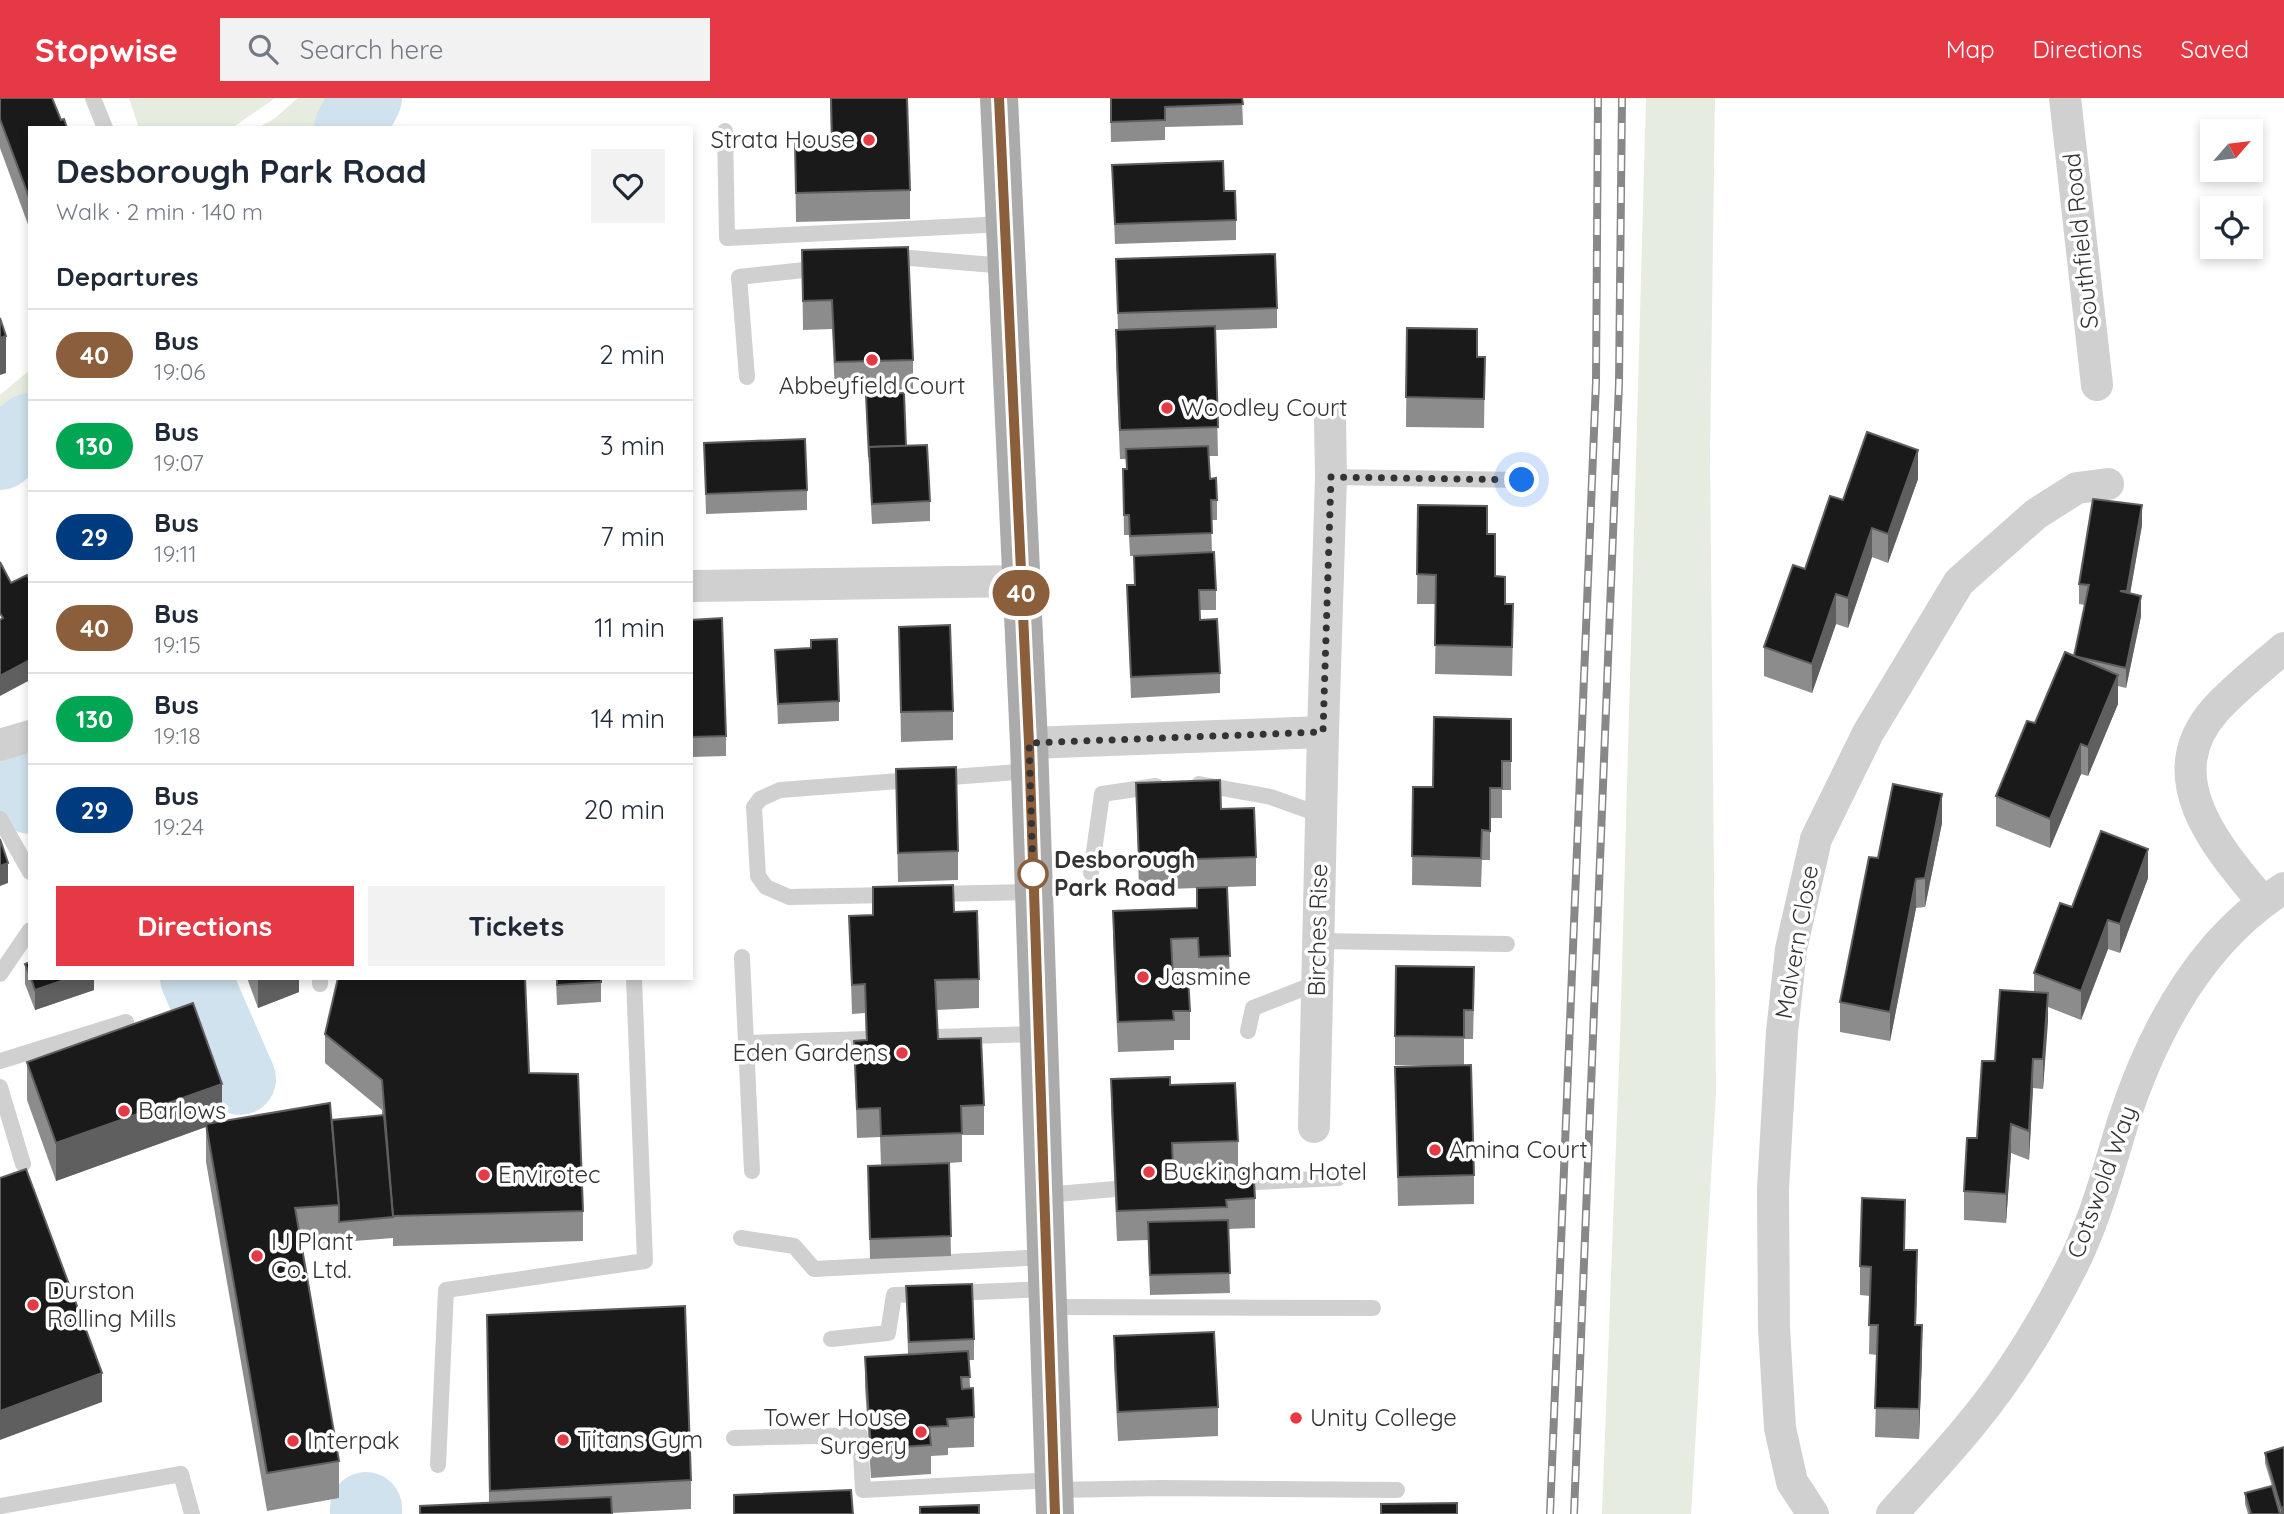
<!DOCTYPE html>
<html lang="en">
<head>
<meta charset="utf-8">
<style>
  :root { --surface:#fff; --page:#f2f2f3; --text:#1f2937; --muted:#747a83; --line:#e0e1e3; --accent:#e63946 }
  body { margin:0; font-family:Quicksand,sans-serif; background:var(--page); color:var(--text); height:100vh; display:flex; flex-direction:column; font-size:26px; white-space:nowrap }
  * { box-sizing:border-box; margin:0 }
  p { font-size:23px; color:var(--muted) }
  .icon { flex:none; width:38px; height:38px; fill:none; stroke:currentColor; stroke-width:2; stroke-linecap:round; stroke-linejoin:round }
  .map { position:relative; flex:1; overflow:hidden }
  .details { position:absolute; left:28px; top:28px; width:665px; height:854px; display:flex; flex-direction:column; background:var(--surface); border-radius:0px; box-shadow:0 4px 10px #0003 }
  .details>* { flex:none }
  .badge { padding:0 14px; border-radius:23px; font-size:24px; line-height:46px }
  .needle { width:46px; rotate:62deg }
  .tools { position:absolute; left:2200px; top:21px; display:grid; gap:14px }
  .tools a { display:grid; place-items:center; width:63px; height:63px; border-radius:0px; background:var(--surface); box-shadow:0 4px 10px #0003; font-size:35px }
  .you { position:absolute; width:35px; height:35px; margin:-18px; border:5px solid #fff; border-radius:50%; background:#1a73e8; box-shadow:0 0 0 10px #1a73e833 }
  .map>.badge { position:absolute; translate:-50% -50%; box-shadow:0 0 0 4px #fff }
  h2 { padding:0 28px; font-size:26px; line-height:63px }
  .round { display:grid; place-items:center; flex:none; width:74px; height:74px; border-radius:0px; background:var(--page) }
  .head { display:flex; align-items:center; justify-content:space-between; height:119px; padding:0 28px }
  h1 { font-size:33px; font-weight:700; line-height:52px }
  .action { display:flex; gap:14px; margin-top:auto; padding:14px 28px }
  .action a { flex:1; height:80px; border-radius:0px; background:var(--accent); color:#fff; font-size:28px; font-weight:700; line-height:80px; text-align:center }
  .action a+a { background:var(--page); color:var(--text) }
  ul { padding:0; list-style:none }
  li { display:flex; align-items:center; gap:21px; height:91px; padding:0 28px; border-top:2px solid var(--line) }
  li div { flex:1 }
  li b { display:block; font-size:26px }
  li em { font-style:normal }
  li .badge { min-width:77px; font-weight:700; text-align:center }
  header { display:flex; align-items:center; gap:42px; box-sizing:border-box; height:98px; padding:0 35px; background:var(--accent); color:#fff }
  header strong { font-size:33px }
  nav { display:flex; gap:38px; margin-inline-start:auto; font-size:24px }
  .search { width:490px; height:63px; background:var(--page); display:flex; align-items:center; gap:18px; box-sizing:border-box; padding:0 24px; border-radius:0px; color:var(--muted); font-size:26px }
  .map>svg:first-child { display:block }
  .green { fill:#e6ecdf }
  .lines { fill:none; stroke-linecap:round; stroke-linejoin:round }
  .river { stroke:#cfe2ee; stroke-width:72 }
  .lane { stroke:#d0d0d0; stroke-width:16 }
  .street { stroke:#d0d0d0; stroke-width:32 }
  .primary { stroke:#ababab; stroke-width:38 }
  .rail-casing { stroke:#888; stroke-width:8 }
  .rail { stroke:#fff; stroke-width:5; stroke-dasharray:16; stroke-linecap:butt }
  .wall { fill:#8c8c8c }
  .shaded-wall { fill:#5f5f5f }
  .building { fill:#1a1a1a; stroke:#5f5f5f; stroke-width:2 }
  .line-casing { stroke:#fff; stroke-width:16 }
  .line { stroke:#8b5e3c; stroke-width:10 }
  .walk { stroke:#333; stroke-width:7; stroke-dasharray:0 12.6 }
  .poi-dot { fill:#e63946; stroke:#fff; stroke-width:2.5 }
  .stop-dot { fill:#fff; stroke:#8b5e3c; stroke-width:3.5 }
  .labels { text-anchor:middle; stroke-width:7; stroke-linejoin:round; paint-order:stroke }
  .poi-label { font-size:24px; fill:#333; stroke:#fff; text-anchor:start }
  .street-label { font-size:24px; fill:#333; stroke:#fff }
  .stop-label { font-size:24px; font-weight:bold; fill:#333; stroke:#fff; text-anchor:start }
</style>
</head>
<body>
<header>
<strong>Stopwise</strong>
<div class="search"><svg class="icon" aria-label="search" viewBox="0 0 24 24"><circle cx="10" cy="10" r="6"/><path d="M15 15l6 6"/></svg>Search here</div>
<nav><a>Map</a><a>Directions</a><a>Saved</a></nav>
</header>
<div class="map">
<svg width="2284" height="1416" viewBox="0 0 2284 1416">
  <rect width="100%" height="100%" fill="#fff"/>
  <g class="green">
    <polygon points="129,0 275,0 232,30 139,30"/>
    <polygon points="298,0 378,0 385,30 257,30 274,21"/>
    <polygon points="1646,0 1715,0 1710,356 1716,996 1691,1416 1602,1416 1620,941"/>
    <polygon points="30,272 30,345 0,368 0,297"/>
  </g>
  <g class="lines">
    <g class="river">
      <polyline points="350,30 366,0"/>
      <polyline points="0,356 30,331"/>
      <polyline points="0,675 30,700"/>
      <polyline points="196,880 240,981"/>
      <polyline points="366,1416 366,1410"/>
    </g>
    <g class="lane">
      <polyline points="93,0 105,30"/>
      <polyline points="725,33 727,140 1005,126"/>
      <polyline points="887,163 910,160 1006,168"/>
      <polyline points="747,279 739,179 823,170"/>
      <polyline points="1331,379 1522,382"/>
      <polyline points="1199,686 1271,699 1321,717"/>
      <polyline points="0,721 30,774"/>
      <polyline points="1091,775 1102,696 1156,688"/>
      <polyline points="935,796 1034,794"/>
      <polyline points="891,797 789,799 766,789 758,778 754,709 760,701 780,692 1030,673"/>
      <polyline points="1319,843 1507,846"/>
      <polyline points="742,859 752,1073"/>
      <polyline points="0,876 30,832"/>
      <polyline points="320,880 320,886"/>
      <polyline points="1248,933 1253,910 1317,885"/>
      <polyline points="936,939 1039,936"/>
      <polyline points="747,945 866,941"/>
      <polyline points="0,963 126,924"/>
      <polyline points="0,989 23,1066"/>
      <polyline points="1234,1085 1338,1080"/>
      <polyline points="1045,1097 1115,1091"/>
      <polyline points="741,1140 794,1148 814,1171 1047,1159"/>
      <polyline points="953,1195 1048,1191"/>
      <polyline points="1048,1209 1373,1210"/>
      <polyline points="831,1241 888,1235 894,1197 927,1196"/>
      <polyline points="734,1340 860,1337 863,1392 1053,1382"/>
      <polyline points="438,1367 446,1192 645,1163 634,880"/>
      <polyline points="1054,1392 1164,1390 1397,1392"/>
      <polyline points="0,1408 181,1376 192,1416"/>
    </g>
    <g class="street">
      <polyline points="2065,0 2097,287"/>
      <polyline points="691,488 1021,483"/>
      <polyline points="1323,634 1331,379 1330,322"/>
      <polyline points="1029,645 1323,634 1314,1029"/>
      <polyline points="0,647 30,638"/>
      <path d="M2262 803C2217 749 2155 679 2216 611 2236 589 2261 570 2284 550"/>
      <polyline points="1813,1416 1792,1384 1780,1330 1774,1230 1773,1091 1782,934 1791,851 1816,741 1868,635 1959,484 2036,416 2077,390 2108,386"/>
      <path d="M1892 1416C1920 1384 1950 1353 1976 1320 2011 1277 2041 1228 2067 1178 2093 1130 2107 1076 2123 1024 2153 932 2201 842 2284 790"/>
    </g>
    <polyline class="primary" points="999,0 1029,645 1055,1416"/>
    <defs>
      <g id="rail">
        <polyline points="1550,1416 1596,284 1598,0"/>
        <polyline points="1574,1416 1619,285 1622,0"/>
      </g>
    </defs>
    <use href="#rail" class="rail-casing"/>
    <use href="#rail" class="rail"/>
  </g>
  <g class="wall">
    <polygon points="0,0 30,30 30,132 0,50"/>
    <polygon points="830,0 910,92 910,121 796,124 795,44 831,43"/>
    <polygon points="1110,0 1242,0 1243,27 1165,29 1165,42 1111,44"/>
    <polygon points="1112,67 1224,93 1236,122 1236,142 1115,146"/>
    <polygon points="802,152 913,262 913,291 835,294 832,231 803,232"/>
    <polygon points="1116,161 1277,210 1277,230 1215,232 1218,358 1209,358 1210,381 1217,402 1217,422 1211,422 1212,454 1216,492 1216,512 1200,512 1200,522 1220,575 1220,595 1131,600 1127,487 1134,487 1134,458 1155,457 1130,458 1129,437 1124,437 1123,371 1126,371 1126,361 1120,361 1116,261 1116,232 1118,232"/>
    <polygon points="1407,230 1477,259 1485,259 1484,330 1406,329"/>
    <polygon points="866,307 906,348 930,403 930,423 872,426"/>
    <polygon points="704,345 807,392 807,412 706,416"/>
    <polygon points="1918,381 1888,465 1872,459 1848,530 1836,526 1812,595 1764,578 1764,549 1805,471 1843,402"/>
    <polygon points="1418,407 1487,436 1495,478 1505,506 1513,535 1512,578 1435,576 1436,506 1417,506"/>
    <polygon points="2142,427 2130,496 2141,518 2126,590 2118,588 2118,606 2088,678 2081,676 2050,750 1996,728 1996,698 2035,625 2074,558 2085,507 2079,506 2079,486"/>
    <polygon points="691,522 726,638 726,658 691,659"/>
    <polygon points="899,529 953,613 953,642 901,644"/>
    <polygon points="811,550 839,603 839,623 778,626 775,552"/>
    <polygon points="1511,621 1511,692 1502,692 1502,720 1490,720 1490,762 1482,762 1481,789 1412,787 1413,689 1433,689"/>
    <polygon points="896,671 958,753 958,782 898,784"/>
    <polygon points="1136,685 1221,711 1256,759 1256,788 1227,789 1230,887 1199,888 1198,870 1172,870 1173,879 1190,913 1190,942 1174,942 1174,952 1118,954 1113,842 1113,813 1197,810 1197,790 1139,792"/>
    <polygon points="1942,725 1925,809 1916,810 1890,943 1840,934 1840,904 1878,760"/>
    <polygon points="2148,780 2120,855 2108,851 2081,922 2048,909 2043,991 2033,990 2029,1062 2011,1055 2006,1125 1964,1122 1964,1093 1977,1040 2034,894 2034,875 2072,809"/>
    <polygon points="954,814 979,881 979,910 936,912 938,941 984,1007 984,1037 962,1037 962,1064 949,1065 951,1158 870,1161 868,1068 881,1067 880,1039 857,1040 854,943 866,942 865,915 852,916 849,818"/>
    <polygon points="30,864 30,880 94,880 94,892 35,912 25,886 25,866"/>
    <polygon points="247,880 299,880 299,894 258,910"/>
    <polygon points="556,880 601,880 601,904 557,907"/>
    <polygon points="1474,899 1473,941 1464,941 1464,967 1474,1077 1474,1106 1398,1108 1395,969 1438,968 1395,967 1395,938"/>
    <polygon points="325,936 529,975 583,1113 583,1143 393,1148 393,1140 302,1147 339,1363 339,1400 267,1413 206,1064 206,1029 56,1083 27,1002 27,964 222,1023 332,1022 382,1017 382,1012 325,965"/>
    <polygon points="1111,981 1170,987 1238,1043 1238,1068 1255,1100 1255,1130 1228,1131 1230,1195 1150,1197 1148,1142 1117,1143 1111,1010"/>
    <polygon points="1905,1131 1905,1152 1917,1182 1916,1227 1922,1256 1919,1341 1875,1339 1877,1257 1869,1256 1870,1198 1860,1197 1860,1168"/>
    <polygon points="906,1188 974,1241 974,1262 969,1262 970,1290 974,1319 974,1349 948,1350 948,1357 931,1358 931,1376 871,1380 865,1289 865,1259 908,1256"/>
    <polygon points="487,1217 691,1382 691,1411 612,1415 489,1405"/>
    <polygon points="1114,1238 1218,1309 1218,1338 1118,1343 1114,1268"/>
    <polygon points="2265,1355 2284,1416 2248,1416 2245,1406 2245,1395 2272,1388 2265,1365"/>
  </g>
  <g class="shaded-wall">
    <polygon points="6,238 6,275 0,277 0,240"/>
    <polygon points="1918,352 1918,381 1888,465 1888,436"/>
    <polygon points="2142,407 2142,427 2127,513 2127,493"/>
    <polygon points="1872,430 1872,459 1848,530 1848,500"/>
    <polygon points="1836,496 1836,526 1812,595 1812,566"/>
    <polygon points="2141,498 2141,518 2126,590 2126,570"/>
    <polygon points="30,562 30,582 0,598 0,578"/>
    <polygon points="2118,577 2118,606 2088,678 2088,649"/>
    <polygon points="2081,646 2081,676 2050,750 2050,721"/>
    <polygon points="1942,696 1942,725 1925,809 1925,780"/>
    <polygon points="2148,751 2148,780 2120,855 2120,826"/>
    <polygon points="8,765 8,785 0,788 0,768"/>
    <polygon points="1916,781 1916,810 1890,943 1890,914"/>
    <polygon points="2108,822 2108,851 2081,922 2081,893"/>
    <polygon points="70,880 94,880 94,892 35,912 35,892"/>
    <polygon points="258,880 299,880 299,894 258,910"/>
    <polygon points="2048,895 2048,924 2043,991 2043,961"/>
    <polygon points="2033,961 2033,990 2029,1062 2029,1033"/>
    <polygon points="222,986 222,1023 56,1083 56,1045"/>
    <polygon points="2011,1026 2011,1055 2006,1125 2006,1096"/>
    <polygon points="1917,1152 1917,1182 1915,1256 1915,1227"/>
    <polygon points="1922,1227 1922,1256 1919,1341 1919,1311"/>
    <polygon points="102,1275 102,1304 0,1342 0,1313"/>
    <polygon points="2284,1409 2284,1416 2281,1416 2281,1410"/>
  </g>
  <g class="building">
    <polygon points="0,0 52,0 61,22 64,21 67,30 30,30 30,102 0,21"/>
    <polygon points="831,0 907,0 910,92 796,95 795,44 832,43"/>
    <polygon points="1111,0 1242,0 1243,6 1165,9 1165,22 1111,24"/>
    <polygon points="1223,63 1224,93 1235,93 1236,122 1115,126 1112,67"/>
    <polygon points="908,149 913,262 835,264 832,202 803,203 802,152"/>
    <polygon points="1275,156 1277,210 1118,215 1116,161"/>
    <polygon points="0,220 6,238 0,240"/>
    <polygon points="1215,228 1218,329 1120,332 1116,232"/>
    <polygon points="1407,230 1477,231 1477,259 1485,259 1484,301 1406,299"/>
    <polygon points="904,295 906,348 869,349 869,359 866,297"/>
    <polygon points="1867,334 1918,352 1888,436 1872,430 1848,500 1836,496 1812,566 1764,549 1793,467 1805,471 1830,398 1843,402"/>
    <polygon points="805,341 807,392 706,396 704,345"/>
    <polygon points="927,347 930,403 872,406 869,349"/>
    <polygon points="1208,348 1210,381 1216,380 1217,402 1211,402 1212,435 1130,438 1129,417 1124,417 1123,371 1127,371 1126,351"/>
    <polygon points="2093,401 2142,407 2127,493 2120,493 2141,498 2126,570 2074,558 2089,487 2079,486"/>
    <polygon points="1418,407 1487,408 1487,436 1495,436 1495,478 1505,479 1505,506 1513,506 1512,549 1435,547 1436,477 1417,476"/>
    <polygon points="1214,454 1216,492 1199,492 1200,522 1217,521 1220,575 1131,579 1127,487 1135,487 1134,458"/>
    <polygon points="0,464 11,485 27,477 30,482 30,562 0,578 0,522 3,520 0,515"/>
    <polygon points="722,520 726,638 691,639 691,522"/>
    <polygon points="950,527 953,613 901,614 899,529"/>
    <polygon points="837,541 839,603 778,606 775,552 811,550 811,542"/>
    <polygon points="2065,554 2118,577 2088,649 2081,646 2050,721 1996,698 2027,623 2035,625"/>
    <polygon points="1434,619 1511,621 1511,663 1502,663 1502,690 1490,690 1490,733 1482,732 1481,760 1412,758 1413,689 1433,689"/>
    <polygon points="956,669 958,753 898,755 896,671"/>
    <polygon points="1220,682 1221,711 1254,710 1256,759 1139,763 1136,685"/>
    <polygon points="1893,686 1942,696 1925,780 1916,781 1890,914 1840,904 1869,759 1878,760"/>
    <polygon points="2101,733 2148,751 2120,826 2108,822 2081,893 2034,875 2060,805 2072,809"/>
    <polygon points="0,741 8,765 0,768"/>
    <polygon points="953,787 954,814 977,813 979,881 935,882 938,941 981,940 984,1007 961,1008 962,1035 881,1038 880,1010 857,1011 854,943 867,942 865,886 852,887 849,818 873,817 873,789"/>
    <polygon points="1227,789 1230,858 1199,859 1198,840 1171,841 1173,879 1188,878 1190,913 1173,913 1174,922 1118,924 1113,813 1197,810 1197,790"/>
    <polygon points="30,864 30,878 25,866"/>
    <polygon points="1396,868 1474,869 1473,912 1464,912 1464,939 1395,938"/>
    <polygon points="31,880 70,880 35,892"/>
    <polygon points="338,880 525,880 529,975 578,976 583,1113 393,1118 382,982 325,936"/>
    <polygon points="557,880 601,880 601,884 557,887"/>
    <polygon points="2000,892 2048,895 2043,961 2033,961 2029,1033 2011,1026 2006,1096 1964,1093 1967,1040 1977,1040 1982,963 1995,963"/>
    <polygon points="193,905 222,986 56,1045 27,964"/>
    <polygon points="1471,967 1474,1077 1398,1079 1395,969"/>
    <polygon points="1170,979 1170,987 1235,985 1238,1043 1172,1045 1173,1071 1253,1068 1255,1100 1226,1102 1227,1109 1117,1113 1111,981"/>
    <polygon points="330,1005 339,1107 295,1110 339,1363 267,1375 206,1026"/>
    <polygon points="384,1017 393,1119 339,1124 339,1107 332,1022"/>
    <polygon points="949,1065 951,1138 870,1141 868,1068"/>
    <polygon points="26,1071 102,1275 0,1313 0,1080"/>
    <polygon points="1862,1100 1905,1102 1904,1152 1917,1152 1915,1227 1922,1227 1919,1311 1875,1310 1878,1227 1869,1227 1871,1169 1860,1168"/>
    <polygon points="1228,1122 1230,1175 1150,1177 1148,1124"/>
    <polygon points="972,1186 974,1241 909,1244 906,1188"/>
    <polygon points="685,1208 691,1382 490,1393 487,1217"/>
    <polygon points="1214,1234 1218,1309 1118,1314 1114,1238"/>
    <polygon points="968,1253 970,1279 961,1279 962,1291 973,1290 974,1319 947,1321 948,1328 929,1329 931,1347 871,1351 865,1259"/>
    <polygon points="2284,1349 2284,1409 2281,1410 2265,1355"/>
    <polygon points="2272,1388 2280,1416 2251,1416 2245,1395"/>
    <polygon points="851,1392 853,1416 734,1416 734,1397"/>
    <polygon points="611,1399 612,1416 420,1416 420,1408"/>
    <polygon points="1457,1405 1457,1416 1381,1416 1381,1406"/>
    <polygon points="979,1407 979,1416 920,1416 920,1409"/>
  </g>
  <g class="lines">
    <defs>
      <polyline id="line" points="999,0 1029,645 1055,1416"/>
    </defs>
    <use href="#line" class="line-casing"/>
    <use href="#line" class="line"/>
    <polyline class="walk" points="1033,776 1029,645 1323,634 1331,379 1522,382"/>
  </g>
  <g class="poi-dot">
    <circle cx="869" cy="42" r="7"/>
    <circle cx="872" cy="262" r="7"/>
    <circle cx="1167" cy="310" r="7"/>
    <circle cx="1143" cy="879" r="7"/>
    <circle cx="902" cy="955" r="7"/>
    <circle cx="124" cy="1013" r="7"/>
    <circle cx="1435" cy="1052" r="7"/>
    <circle cx="1149" cy="1074" r="7"/>
    <circle cx="484" cy="1077" r="7"/>
    <circle cx="257" cy="1158" r="7"/>
    <circle cx="33" cy="1207" r="7"/>
    <circle cx="1296" cy="1320" r="7"/>
    <circle cx="921" cy="1334" r="7"/>
    <circle cx="563" cy="1342" r="7"/>
    <circle cx="293" cy="1343" r="7"/>
  </g>
  <circle class="stop-dot" cx="1033" cy="776" r="14"/>
  <g class="labels">
    <g class="poi-label">
      <text x="855" y="50" text-anchor="end">Strata House</text>
      <text x="872" y="296" text-anchor="middle">Abbeyfield Court</text>
      <text x="1181" y="318">Woodley Court</text>
      <text x="1157" y="887">Jasmine</text>
      <text x="888" y="963" text-anchor="end">Eden Gardens</text>
      <text x="138" y="1021">Barlows</text>
      <text x="1449" y="1060">Amina Court</text>
      <text x="1163" y="1082">Buckingham Hotel</text>
      <text x="498" y="1085">Envirotec</text>
      <text x="271" y="1152">IJ Plant<tspan x="271" dy="28">Co. Ltd.</tspan></text>
      <text x="47" y="1201">Durston<tspan x="47" dy="28">Rolling Mills</tspan></text>
      <text x="907" y="1328" text-anchor="end">Tower House<tspan x="907" dy="28">Surgery</tspan></text>
      <text x="1310" y="1328">Unity College</text>
      <text x="577" y="1350">Titans Gym</text>
      <text x="307" y="1351">Interpak</text>
    </g>
    <g class="street-label">
      <text transform="translate(2081 143) rotate(-96)" y="8">Southfield Road</text>
      <text transform="translate(1318 832) rotate(-89)" y="8">Birches Rise</text>
      <text transform="translate(1797 844) rotate(-80)" y="8">Malvern Close</text>
      <text transform="translate(2102 1084) rotate(-70)" y="8">Cotswold Way</text>
    </g>
    <g class="stop-label">
      <text x="1054" y="770">Desborough<tspan x="1054" dy="28">Park Road</tspan></text>
    </g>
  </g>
</svg>
<div class="tools">
<a><svg class="needle" viewBox="-14 -14 28 28"><path d="M0-13l5 13h-10z" fill="#e53935"/><path d="M0 13l5-13h-10z" fill="#747a83"/></svg></a>
<a><svg class="icon" aria-label="locate" viewBox="0 0 24 24"><circle cx="12" cy="12" r="6"/><path d="M12 2v4M12 18v4M2 12h4M18 12h4"/></svg></a>
</div>
<div class="you" style="left:1522px;top:382px"></div>
<b class="badge" style="left:1021px;top:495px;background:#8b5e3c;color:#fff">40</b>
<section class="details">
<div class="head"><div><h1>Desborough Park Road</h1><p>Walk · 2 min · 140 m</p></div><a class="round"><svg class="icon" aria-label="heart" viewBox="0 0 24 24"><path d="M12 20l-8-8c-3-5 5-10 8-4 3-6 11-1 8 4z"/></svg></a></div>
<h2>Departures</h2>
<ul>
<li><span class="badge" style="background:#8b5e3c;color:#fff">40</span><div><b>Bus</b><p>19:06</p></div><em>2 min</em></li>
<li><span class="badge" style="background:#00a651;color:#fff">130</span><div><b>Bus</b><p>19:07</p></div><em>3 min</em></li>
<li><span class="badge" style="background:#003b80;color:#fff">29</span><div><b>Bus</b><p>19:11</p></div><em>7 min</em></li>
<li><span class="badge" style="background:#8b5e3c;color:#fff">40</span><div><b>Bus</b><p>19:15</p></div><em>11 min</em></li>
<li><span class="badge" style="background:#00a651;color:#fff">130</span><div><b>Bus</b><p>19:18</p></div><em>14 min</em></li>
<li><span class="badge" style="background:#003b80;color:#fff">29</span><div><b>Bus</b><p>19:24</p></div><em>20 min</em></li>
</ul>
<div class="action"><a>Directions</a><a>Tickets</a></div>
</section>
</div>
</body>
</html>
